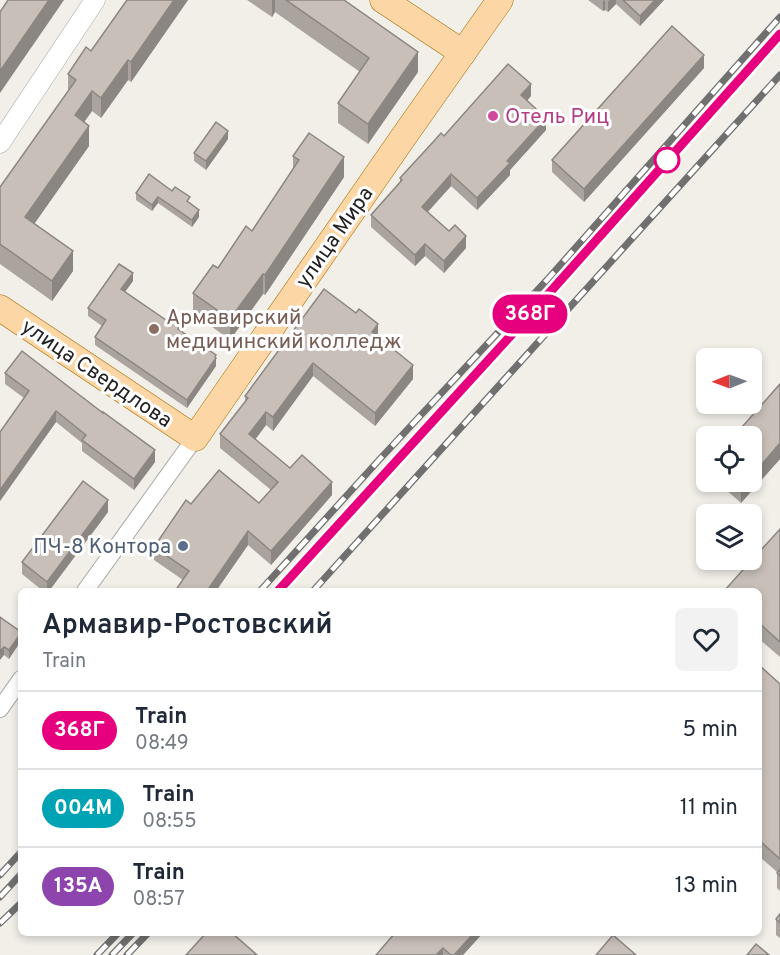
<!DOCTYPE html>
<html lang="en">
<head>
<meta charset="utf-8">
<style>
  :root { --surface:#fff; --page:#f2f2f3; --text:#1f2937; --muted:#747a83; --line:#e0e1e3 }
  body { margin:0; font-family:Overpass,sans-serif; background:var(--page); color:var(--text); height:100vh; display:flex; flex-direction:column; font-size:22px; white-space:nowrap }
  * { box-sizing:border-box; margin:0 }
  p { font-size:20px; color:var(--muted) }
  .icon { flex:none; width:33px; height:33px; fill:none; stroke:currentColor; stroke-width:2; stroke-linecap:round; stroke-linejoin:round }
  .map { position:relative; flex:1; overflow:hidden }
  .drawer { position:absolute; left:18px; top:588px; width:744px; height:348px; display:flex; flex-direction:column; background:var(--surface); border-radius:9px; box-shadow:0 3px 9px #0003 }
  .drawer>* { flex:none }
  .badge { padding:0 12px; border-radius:20px; font-size:21px; line-height:39px }
  .needle { width:39px; rotate:269deg }
  .fabs { position:absolute; left:696px; top:348px; display:grid; gap:12px }
  .fabs a { display:grid; place-items:center; width:66px; height:66px; border-radius:9px; background:var(--surface); box-shadow:0 3px 9px #0003; font-size:30px }
  .map>.badge { position:absolute; translate:-50% -50%; box-shadow:0 0 0 3px #fff }
  .round { display:grid; place-items:center; flex:none; width:63px; height:63px; border-radius:9px; background:var(--page) }
  .headline { display:flex; align-items:center; justify-content:space-between; height:102px; padding:0 24px }
  h1 { font-size:28px; font-weight:600; line-height:45px }
  ul { padding:0; list-style:none }
  li { display:flex; align-items:center; gap:18px; height:78px; padding:0 24px; border-top:2px solid var(--line) }
  li div { flex:1 }
  li b { display:block; font-size:22px }
  li em { font-style:normal }
  li .badge { min-width:66px; font-weight:700; text-align:center }
  .map>svg:first-child { display:block }
  .lines { fill:none; stroke-linecap:round; stroke-linejoin:round }
  .minor-casing { stroke:#a9a9a9; stroke-width:18 }
  .tertiary-casing { stroke:#a9a9a9; stroke-width:21 }
  .primary-casing { stroke:#a06b00; stroke-width:27 }
  .minor { stroke:#fff; stroke-width:16 }
  .tertiary { stroke:#fff; stroke-width:20 }
  .primary { stroke:#fcd6a4; stroke-width:26 }
  .rail-casing { stroke:#707070; stroke-width:7 }
  .rail { stroke:#fff; stroke-width:4.5; stroke-dasharray:14; stroke-linecap:butt }
  .wall { fill:#aba49e }
  .shaded-wall { fill:#8b8681 }
  .building { fill:#c7bfb8; stroke:#8b8681; stroke-width:1.5 }
  .line-casing { stroke:#fff; stroke-width:14 }
  .line { stroke:#e6007e; stroke-width:9 }
  .hotel-dot { fill:#d1479c; stroke:#fff; stroke-width:2 }
  .stop-dot { fill:#fff; stroke:#e6007e; stroke-width:3 }
  .education-dot { fill:#8d6e63; stroke:#fff; stroke-width:2 }
  .service-dot { fill:#5c6f8a; stroke:#fff; stroke-width:2 }
  .labels { text-anchor:middle; stroke-width:6; stroke-linejoin:round; paint-order:stroke }
  .hotel-label { font-size:21px; fill:#b23c85; stroke:#fff; text-anchor:start }
  .street-label { font-size:21px; fill:#222; stroke:#fff }
  .education-label { font-size:21px; fill:#785e54; stroke:#fff; text-anchor:start }
  .service-label { font-size:21px; fill:#4e5e75; stroke:#fff; text-anchor:end }
</style>
</head>
<body>
<div class="map">
<svg width="780" height="955" viewBox="0 0 780 955">
  <rect width="100%" height="100%" fill="#f2efe9"/>
  <g class="lines">
    <defs>
      <g id="minor">
        <polyline points="85,591 195,438"/>
        <polyline points="0,709 21,679"/>
      </g>
      <polyline id="tertiary" points="0,143 95,0"/>
      <g id="primary">
        <polyline points="383,0 463,53"/>
        <polyline points="0,308 195,438 402,139 500,0"/>
      </g>
    </defs>
    <use href="#minor" class="minor-casing"/>
    <use href="#tertiary" class="tertiary-casing"/>
    <use href="#primary" class="primary-casing"/>
    <use href="#minor" class="minor"/>
    <use href="#tertiary" class="tertiary"/>
    <use href="#primary" class="primary"/>
    <defs>
      <g id="rail">
        <polyline points="260,591 379,460 547,280 780,17"/>
        <polyline points="278,591 535,309 780,34"/>
        <polyline points="313,591 780,75"/>
        <polyline points="0,875 21,852"/>
        <polyline points="0,897 21,874"/>
        <polyline points="0,923 21,903"/>
        <polyline points="97,955 118,933"/>
        <polyline points="112,955 133,933"/>
        <polyline points="127,955 148,933"/>
      </g>
    </defs>
    <use href="#rail" class="rail-casing"/>
    <use href="#rail" class="rail"/>
  </g>
  <g class="wall">
    <polygon points="127,0 188,0 131,82 128,80 101,118 92,111 84,122 89,146 34,224 73,271 52,301 0,264 0,187 68,91 68,74 91,51"/>
    <polygon points="247,0 344,0 418,72 368,144 338,123 338,103 360,72 275,12 272,17"/>
    <polygon points="588,0 664,0 640,26 616,4 608,12 605,10 603,11"/>
    <polygon points="704,68 584,202 552,172 552,160"/>
    <polygon points="531,96 527,101 546,130 510,170 510,175 477,210 451,186 428,212 466,248 444,273 425,256 415,266 371,227 371,215 400,183 400,178 444,136"/>
    <polygon points="228,139 206,170 194,161 194,153"/>
    <polygon points="293,156 344,177 265,295 263,294 230,340 193,313 193,293 218,268 252,231 293,170"/>
    <polygon points="136,193 190,203 199,217 192,227 158,203 152,211 136,200"/>
    <polygon points="133,281 125,292 166,320 183,329 181,331 216,358 216,366 187,408 95,345 95,337 102,326 88,316 88,308"/>
    <polygon points="324,289 378,336 413,379 375,426 313,376 273,431 266,425 255,439 290,468 332,495 271,565 248,545 216,591 175,591 183,580 154,560 154,547 191,504 259,503 271,490 220,448 220,434 245,402 245,396"/>
    <polygon points="5,373 155,462 134,490 82,451 82,443 56,422 0,501 0,432 24,398 5,384"/>
    <polygon points="780,384 780,459 741,503 717,482 752,482"/>
    <polygon points="108,512 49,591 43,591 22,574 22,562"/>
    <polygon points="780,529 780,657 759,639 759,591"/>
    <polygon points="0,617 21,632 9,659 4,655"/>
    <polygon points="759,665 780,684 780,891 777,888 777,872 759,856"/>
    <polygon points="780,914 780,938 776,935 776,919"/>
    <polygon points="393,933 482,933 482,934 463,955 376,955 394,934"/>
  </g>
  <g class="shaded-wall">
    <polygon points="49,0 64,0 0,93 0,71"/>
    <polygon points="174,0 188,0 131,82 131,62"/>
    <polygon points="272,0 275,0 275,12 272,17"/>
    <polygon points="605,0 605,10 603,11 603,1"/>
    <polygon points="610,0 616,0 616,4 608,12 608,2"/>
    <polygon points="655,0 664,0 640,26 640,16"/>
    <polygon points="418,52 418,72 368,144 368,124"/>
    <polygon points="704,55 704,68 584,202 584,189"/>
    <polygon points="128,60 128,80 101,118 101,98"/>
    <polygon points="531,84 531,96 521,107 521,95"/>
    <polygon points="92,91 92,111 75,135 75,115"/>
    <polygon points="546,118 546,130 510,170 510,175 477,210 477,198 507,161"/>
    <polygon points="89,126 89,146 25,237 25,217"/>
    <polygon points="228,131 228,139 206,170 206,161"/>
    <polygon points="344,157 344,177 265,295 265,275"/>
    <polygon points="451,174 451,186 422,218 422,207"/>
    <polygon points="158,197 158,203 152,211 152,205"/>
    <polygon points="199,210 199,217 192,227 192,220"/>
    <polygon points="466,236 466,248 444,273 444,261"/>
    <polygon points="425,244 425,256 415,266 415,255"/>
    <polygon points="73,251 73,271 52,301 52,281"/>
    <polygon points="133,273 133,281 121,297 121,289"/>
    <polygon points="263,274 263,294 230,340 230,319"/>
    <polygon points="183,321 183,329 178,336 178,329"/>
    <polygon points="378,324 378,338 372,332"/>
    <polygon points="216,355 216,366 187,408 187,400"/>
    <polygon points="313,363 313,376 273,431 273,417"/>
    <polygon points="413,365 413,379 375,426 375,413"/>
    <polygon points="56,411 56,422 0,501 0,490"/>
    <polygon points="266,412 266,425 249,448 249,434"/>
    <polygon points="780,443 780,459 741,503 741,487 746,482 752,482 752,476"/>
    <polygon points="155,450 155,462 134,490 134,479"/>
    <polygon points="332,482 332,495 271,565 271,551"/>
    <polygon points="108,500 108,512 49,591 47,591 47,582"/>
    <polygon points="248,531 248,545 216,591 207,591"/>
    <polygon points="21,633 21,641 9,659 9,650"/>
    <polygon points="4,647 4,655 0,660 0,651"/>
    <polygon points="474,933 482,933 482,934 463,955 454,955"/>
    <polygon points="443,948 443,955 436,955"/>
  </g>
  <g class="building">
    <polygon points="8,0 49,0 0,71 0,12"/>
    <polygon points="127,0 174,0 131,62 128,60 101,98 92,91 75,115 89,126 25,217 73,251 52,281 0,244 0,187 76,80 68,74 86,47 91,51"/>
    <polygon points="286,0 344,0 418,52 368,124 338,103 369,58"/>
    <polygon points="623,0 655,0 640,16"/>
    <polygon points="672,26 704,55 584,189 552,160"/>
    <polygon points="508,64 531,84 521,95 546,118 507,161 510,163 477,198 451,174 422,207 449,231 455,225 466,236 444,261 425,244 415,255 371,215 402,180 400,178 434,141 441,133 444,136"/>
    <polygon points="216,122 228,131 206,161 194,153"/>
    <polygon points="309,133 344,157 265,275 263,274 230,319 193,293 213,265 218,268 246,226 252,231 299,160 293,156"/>
    <polygon points="149,174 172,191 175,187 190,197 187,201 199,210 192,220 158,197 152,205 136,193"/>
    <polygon points="119,264 133,273 121,289 166,320 171,312 183,321 178,329 216,355 215,357 216,358 187,400 95,337 106,320 88,308"/>
    <polygon points="324,289 356,313 359,309 378,324 372,332 413,365 375,413 313,363 273,417 266,412 249,434 290,468 302,455 332,482 271,551 248,531 207,591 175,591 189,571 154,547 186,500 191,504 219,470 259,503 278,482 220,434 248,398 245,396"/>
    <polygon points="22,351 103,413 103,412 155,450 134,479 82,440 86,435 56,411 0,490 0,432 29,391 5,373"/>
    <polygon points="780,384 780,443 752,476 752,436 734,436"/>
    <polygon points="83,481 108,500 47,582 22,562"/>
    <polygon points="735,482 746,482 741,487"/>
    <polygon points="780,529 780,642 759,623 759,591 724,591"/>
    <polygon points="0,617 21,632 21,633 9,650 4,647 0,651"/>
    <polygon points="759,665 780,684 780,859 759,840 759,822 760,821 759,819"/>
    <polygon points="780,869 780,876 777,873"/>
    <polygon points="780,914 780,923 776,919"/>
    <polygon points="206,933 232,933 257,955 186,955"/>
    <polygon points="395,933 474,933 454,955 451,955 443,948 436,955 376,955"/>
    <polygon points="613,935 636,955 596,955"/>
    <polygon points="756,944 769,955 747,955"/>
  </g>
  <g class="lines">
    <defs>
      <polyline id="line" points="278,591 535,309 780,34"/>
    </defs>
    <use href="#line" class="line-casing"/>
    <use href="#line" class="line"/>
  </g>
  <circle class="hotel-dot" cx="493" cy="116" r="6"/>
  <circle class="stop-dot" cx="667" cy="160" r="12"/>
  <circle class="education-dot" cx="154" cy="329" r="6"/>
  <circle class="service-dot" cx="183" cy="546" r="6"/>
  <g class="labels">
    <g class="hotel-label">
      <text x="505" y="123">Отель Риц</text>
    </g>
    <g class="street-label">
      <text transform="translate(334 237) rotate(-55)" y="7">улица Мира</text>
      <text transform="translate(97 373) rotate(34)" y="7">улица Свердлова</text>
    </g>
    <g class="education-label">
      <text x="166" y="324">Армавирский<tspan x="166" dy="24">медицинский колледж</tspan></text>
    </g>
    <g class="service-label">
      <text x="171" y="553">ПЧ-8 Контора</text>
    </g>
  </g>
</svg>
<div class="fabs">
<a><svg class="needle" viewBox="-14 -14 28 28"><path d="M0-13l5 13h-10z" fill="#e53935"/><path d="M0 13l5-13h-10z" fill="#747a83"/></svg></a>
<a><svg class="icon" aria-label="locate" viewBox="0 0 24 24"><circle cx="12" cy="12" r="6"/><path d="M12 2v4M12 18v4M2 12h4M18 12h4"/></svg></a>
<a><svg class="icon" aria-label="layers" viewBox="0 0 24 24"><path d="M12 4l9 5-9 5-9-5zM3 14l9 5 9-5"/></svg></a>
</div>
<b class="badge" style="left:530px;top:314px;background:#e6007e;color:#fff">368Г</b>
<section class="drawer">
<div class="headline"><div><h1>Армавир-Ростовский</h1><p>Train</p></div><a class="round"><svg class="icon" aria-label="heart" viewBox="0 0 24 24"><path d="M12 20l-8-8c-3-5 5-10 8-4 3-6 11-1 8 4z"/></svg></a></div>
<ul>
<li><span class="badge" style="background:#e6007e;color:#fff">368Г</span><div><b>Train</b><p>08:49</p></div><em>5 min</em></li>
<li><span class="badge" style="background:#00a3b4;color:#fff">004М</span><div><b>Train</b><p>08:55</p></div><em>11 min</em></li>
<li><span class="badge" style="background:#8e44ad;color:#fff">135А</span><div><b>Train</b><p>08:57</p></div><em>13 min</em></li>
</ul>
</section>
</div>
</body>
</html>
